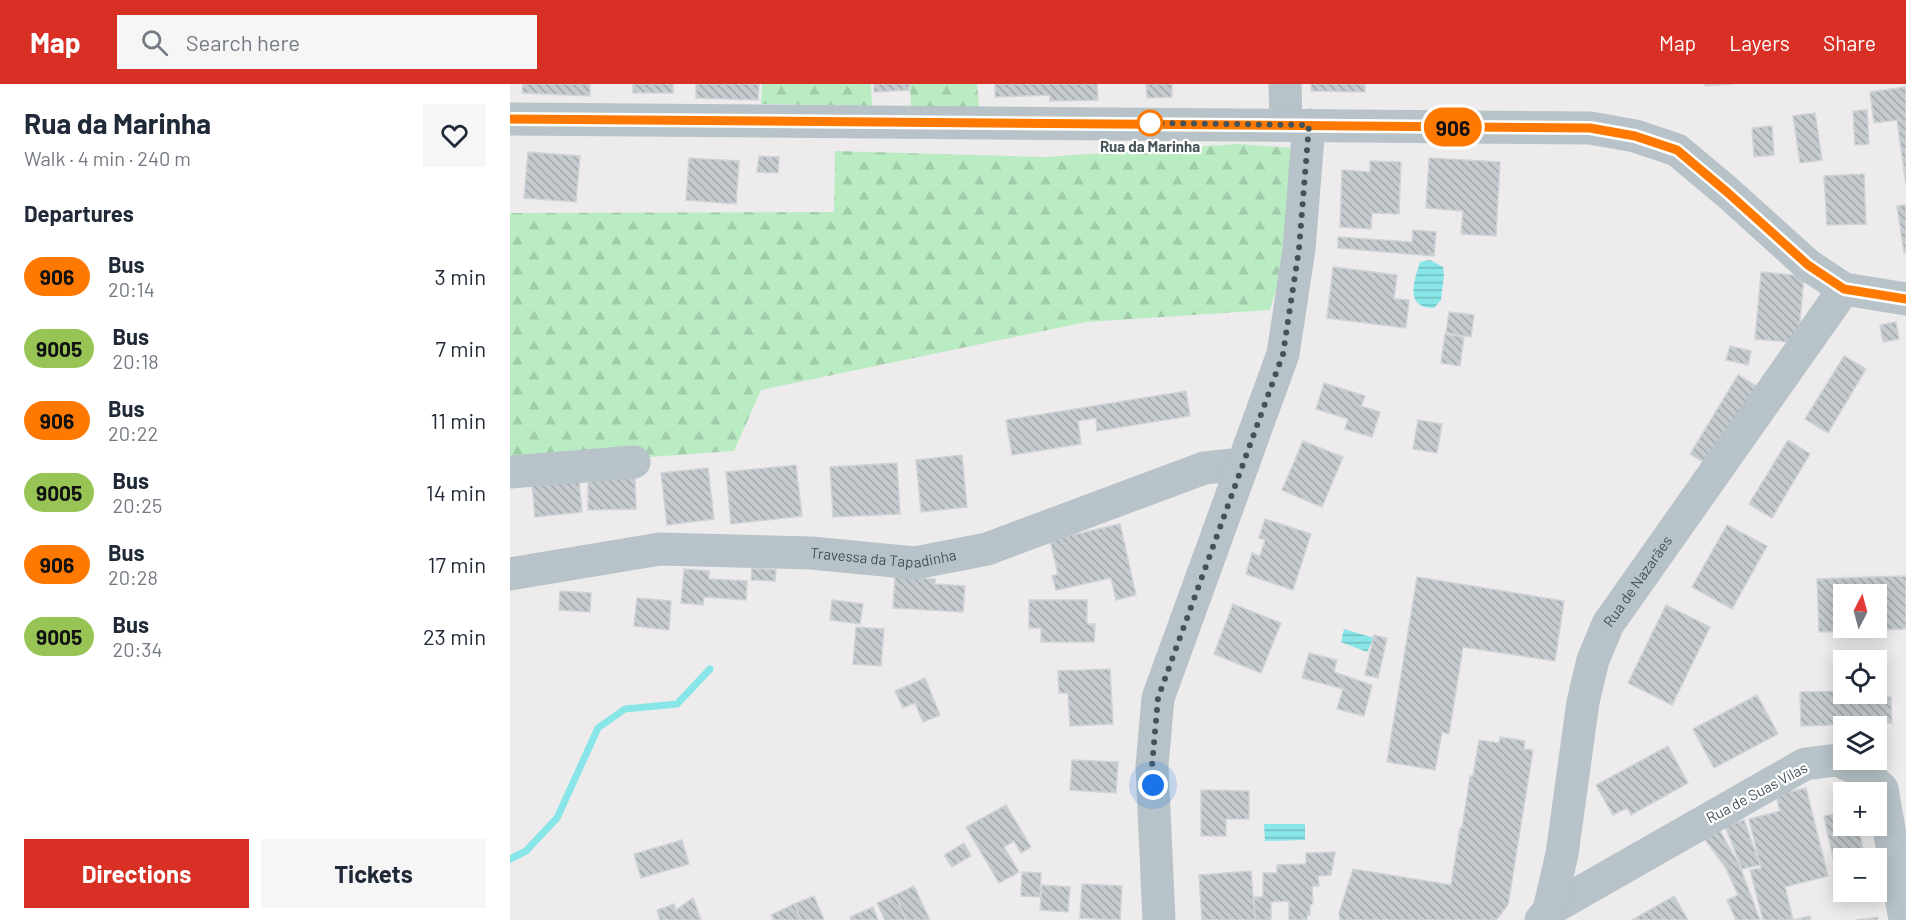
<!DOCTYPE html>
<html lang="en">
<head>
<meta charset="utf-8">
<style>
  :root { --surface:#fff; --page:#f6f6f7; --text:#1f2937; --muted:#747a83; --accent:#d93025 }
  body { margin:0; font-family:Barlow,sans-serif; background:var(--page); color:var(--text); height:100vh; display:flex; flex-direction:column; font-size:22px; white-space:nowrap }
  * { box-sizing:border-box; margin:0 }
  p { font-size:20px; color:var(--muted) }
  .icon { flex:none; width:33px; height:33px; fill:none; stroke:currentColor; stroke-width:2; stroke-linecap:round; stroke-linejoin:round }
  .map { position:relative; flex:1; overflow:hidden }
  .drawer { display:flex; flex-direction:column; background:var(--surface); width:510px }
  .drawer>* { flex:none }
  .badge { padding:0 12px; border-radius:20px; font-size:21px; line-height:39px }
  .needle { width:39px; rotate:6deg }
  .controls { position:absolute; left:1323px; top:500px; display:grid; gap:12px }
  .controls a { display:grid; place-items:center; width:54px; height:54px; border-radius:0px; background:var(--surface); box-shadow:0 3px 15px #0003; font-size:30px }
  .you { position:absolute; width:30px; height:30px; margin:-15px; border:4px solid #fff; border-radius:50%; background:#1a73e8; box-shadow:0 0 0 9px #1a73e833 }
  .map>.badge { position:absolute; translate:-50% -50%; box-shadow:0 0 0 3px #fff }
  h2 { padding:0 24px; font-size:22px; line-height:54px }
  .round { display:grid; place-items:center; flex:none; width:63px; height:63px; border-radius:0px; background:var(--page) }
  .summary { display:flex; align-items:center; justify-content:space-between; height:102px; padding:0 24px }
  h1 { font-size:28px; font-weight:700; line-height:45px }
  .action { display:flex; gap:12px; margin-top:auto; padding:12px 24px }
  .action a { flex:1; height:69px; border-radius:0px; background:var(--accent); color:#fff; font-size:24px; font-weight:700; line-height:69px; text-align:center }
  .action a+a { background:var(--page); color:var(--text) }
  ul { padding:0; list-style:none }
  li { display:flex; align-items:center; gap:18px; height:72px; padding:0 24px }
  li div { flex:1 }
  li b { display:block; font-size:22px }
  li em { font-style:normal }
  li .badge { min-width:66px; font-weight:700; text-align:center }
  header { display:flex; align-items:center; gap:36px; box-sizing:border-box; height:84px; padding:0 30px; background:var(--accent); color:#fff }
  header strong { font-size:28px }
  nav { display:flex; gap:33px; margin-inline-start:auto; font-size:21px }
  .search { width:420px; height:54px; background:var(--page); display:flex; align-items:center; gap:15px; box-sizing:border-box; padding:0 21px; border-radius:0px; color:var(--muted); font-size:22px }
  main { display:flex; flex:1; min-height:0 }
  .map>svg:first-child { display:block }
  .forest { fill:url(#forest-firs) }
  .water { fill:url(#water-rules) }
  .lines { fill:none; stroke-linecap:round; stroke-linejoin:round }
  .stream { stroke:#88e6e8; stroke-width:7 }
  .building { fill:url(#building-back-hatch); stroke:#d0d3d7; stroke-width:1.5; fill-rule:evenodd }
  .minor { stroke:#b7c3c8; stroke-width:33 }
  .line-casing { stroke:#fff; stroke-width:14 }
  .line { stroke:#ff7900; stroke-width:9 }
  .walk { stroke:#455358; stroke-width:6; stroke-dasharray:0 10.8 }
  .stop-dot { fill:#fff; stroke:#ff7900; stroke-width:3 }
  .labels { text-anchor:middle; stroke-width:4.5; stroke-linejoin:round; paint-order:stroke }
  .stop-label { font-size:15px; font-weight:bold; fill:#455358; stroke:#fff }
  .street-label { font-size:15px; fill:#455358; stroke:#fff }
</style>
</head>
<body>
<header>
<strong>Map</strong>
<div class="search"><svg class="icon" aria-label="search" viewBox="0 0 24 24"><circle cx="10" cy="10" r="6"/><path d="M15 15l6 6"/></svg>Search here</div>
<nav><a>Map</a><a>Layers</a><a>Share</a></nav>
</header>
<main>
<section class="drawer">
<div class="summary"><div><h1>Rua da Marinha</h1><p>Walk · 4 min · 240 m</p></div><a class="round"><svg class="icon" aria-label="heart" viewBox="0 0 24 24"><path d="M12 20l-8-8c-3-5 5-10 8-4 3-6 11-1 8 4z"/></svg></a></div>
<h2>Departures</h2>
<ul>
<li><span class="badge" style="background:#ff7900;color:#111">906</span><div><b>Bus</b><p>20:14</p></div><em>3 min</em></li>
<li><span class="badge" style="background:#98c455;color:#111">9005</span><div><b>Bus</b><p>20:18</p></div><em>7 min</em></li>
<li><span class="badge" style="background:#ff7900;color:#111">906</span><div><b>Bus</b><p>20:22</p></div><em>11 min</em></li>
<li><span class="badge" style="background:#98c455;color:#111">9005</span><div><b>Bus</b><p>20:25</p></div><em>14 min</em></li>
<li><span class="badge" style="background:#ff7900;color:#111">906</span><div><b>Bus</b><p>20:28</p></div><em>17 min</em></li>
<li><span class="badge" style="background:#98c455;color:#111">9005</span><div><b>Bus</b><p>20:34</p></div><em>23 min</em></li>
</ul>
<div class="action"><a>Directions</a><a>Tickets</a></div>
</section>
<div class="map">
<svg width="1396" height="836" viewBox="0 0 1396 836">
  <defs>
    <pattern id="forest-firs" width="22" height="20" patternUnits="userSpaceOnUse" patternTransform="scale(1.5)"><rect width="22" height="20" fill="#baecc4"/><path d="M5 1l3.5 6h-7zM16 11l3.5 6h-7z" fill="#a1ccaa"/></pattern>
    <pattern id="water-rules" width="6" height="5" patternUnits="userSpaceOnUse" patternTransform="scale(1.5)"><rect width="6" height="5" fill="#88e6e8"/><path d="M0 2.5h6" fill="none" stroke="#71bdbf"/></pattern>
    <pattern id="building-back-hatch" width="6" height="6" patternUnits="userSpaceOnUse" patternTransform="scale(1.5)"><rect width="6" height="6" fill="#c5cace"/><path d="M-1 5l2 2M0 0l6 6M5-1l2 2" fill="none" stroke="#a2a7aa"/></pattern>
  </defs>
  <rect width="100%" height="100%" fill="#eeebec"/>
  <g class="forest">
    <polygon points="252,0 361,0 362,22 251,20"/>
    <polygon points="400,0 467,0 469,23 401,23"/>
    <polygon points="728,60 783,64 779,162 760,226 576,238 251,306 224,367 0,383 0,129 324,128 325,67 535,73"/>
  </g>
  <g class="water">
    <path d="M920 176 933 183 934 191 931 216 924 224C894 224 904 197 910 178Z"/>
    <polygon points="834,545 864,554 857,568 831,558"/>
    <polygon points="754,740 795,740 795,756 755,757"/>
  </g>
  <g class="lines">
    <polyline class="stream" points="0,775 16,767 47,734 88,644 115,625 167,620 200,585"/>
  </g>
  <g class="building">
    <polygon points="13,0 80,0 80,12 12,9"/>
    <rect x="123" y="0" width="40" height="9"/>
    <polygon points="186,0 249,0 248,16 186,14"/>
    <polygon points="364,0 399,0 399,6 364,8"/>
    <polygon points="485,0 587,0 588,16 540,17 540,11 485,13"/>
    <polygon points="636,0 662,0 662,13 637,14"/>
    <polygon points="801,0 855,0 855,8 801,7"/>
    <polygon points="1195,0 1224,0 1195,2"/>
    <polygon points="1396,3 1396,101 1387,36 1364,39 1360,8"/>
    <polygon points="1357,26 1359,60 1345,61 1343,27"/>
    <polygon points="1305,29 1312,76 1290,79 1283,32"/>
    <polygon points="1262,42 1264,71 1244,73 1242,44"/>
    <polygon points="18,68 70,72 66,118 14,114"/>
    <polygon points="249,72 269,73 268,89 247,88"/>
    <polygon points="179,74 229,77 226,120 176,116"/>
    <polygon points="919,74 990,78 986,152 951,150 953,127 916,124"/>
    <polygon points="860,77 891,78 889,130 862,129 861,145 830,143 832,86 860,88"/>
    <polygon points="1354,90 1356,140 1317,141 1314,92"/>
    <polygon points="1396,121 1396,168 1394,169 1387,122"/>
    <polygon points="903,146 926,148 924,172 828,164 828,153 902,158"/>
    <polygon points="823,183 887,191 884,215 899,216 896,244 817,234"/>
    <polygon points="1251,188 1294,192 1288,259 1245,255"/>
    <polygon points="939,228 964,231 961,253 936,249"/>
    <polygon points="1386,238 1389,255 1373,258 1370,241"/>
    <polygon points="935,250 954,253 950,282 931,279"/>
    <polygon points="1220,262 1241,267 1238,281 1216,276"/>
    <polygon points="1334,272 1356,285 1318,349 1295,335"/>
    <polygon points="1228,291 1253,306 1205,385 1180,370"/>
    <polygon points="814,299 855,312 851,322 870,328 862,353 835,345 838,335 806,325"/>
    <polygon points="676,307 680,332 587,347 586,334 568,337 571,360 502,371 496,336"/>
    <polygon points="908,336 932,340 927,369 903,365"/>
    <polygon points="1278,356 1300,370 1262,434 1239,420"/>
    <polygon points="793,357 833,373 812,423 772,406"/>
    <polygon points="452,371 457,423 411,428 406,376"/>
    <polygon points="387,379 390,430 323,433 320,383"/>
    <polygon points="286,381 292,432 221,440 216,388"/>
    <polygon points="198,384 204,435 157,441 151,389"/>
    <polygon points="78,391 125,391 126,425 78,426"/>
    <polygon points="69,396 72,428 25,433 22,401"/>
    <polygon points="755,435 801,450 783,506 736,490 742,469 750,472 755,456 749,454"/>
    <polygon points="610,440 626,511 606,516 601,494 546,506 542,492 548,490 540,456"/>
    <polygon points="1217,441 1257,462 1222,525 1182,503"/>
    <polygon points="242,484 266,486 265,497 241,496"/>
    <polygon points="174,485 199,487 199,495 237,497 236,516 194,513 193,521 171,519"/>
    <path d="M1396 492V545L1309 548 1307 495ZM1334 510H1366V543H1334Z"/>
    <polygon points="385,493 425,495 425,500 455,502 453,528 383,524"/>
    <polygon points="907,493 1054,517 1045,577 953,563 939,650 932,648 925,686 877,678"/>
    <polygon points="50,507 81,509 80,528 49,526"/>
    <polygon points="127,514 161,517 159,546 124,542"/>
    <polygon points="322,516 353,520 350,540 320,536"/>
    <polygon points="519,516 577,516 577,540 585,540 584,558 531,558 531,544 519,544"/>
    <polygon points="723,520 771,539 751,589 704,570"/>
    <polygon points="1156,521 1200,543 1162,621 1118,599"/>
    <polygon points="346,543 374,545 371,582 343,580"/>
    <polygon points="864,551 877,554 868,594 855,591"/>
    <polygon points="799,569 827,576 824,588 862,601 854,632 827,625 833,605 792,594"/>
    <polygon points="600,585 603,640 560,642 558,609 549,609 548,587"/>
    <polygon points="415,594 430,631 413,638 405,619 393,624 385,607"/>
    <polygon points="1366,605 1371,605 1372,613 1381,613 1382,639 1291,642 1290,608 1334,607 1334,609 1366,609"/>
    <polygon points="1247,611 1268,650 1204,684 1183,645"/>
    <polygon points="990,653 1015,657 1014,665 1023,666 998,821 986,836 830,836 829,829 843,785 941,801 950,744 952,744 960,692 963,692 969,656 989,659"/>
    <polygon points="1158,662 1178,699 1121,731 1117,724 1103,731 1086,701"/>
    <polygon points="562,676 608,678 606,709 560,706"/>
    <polygon points="1296,704 1318,792 1275,803 1283,836 1300,832 1301,836 1253,836 1240,786 1251,784 1239,735 1270,727 1266,711"/>
    <polygon points="691,706 739,707 739,735 716,735 716,752 691,752"/>
    <polygon points="496,721 521,763 511,769 504,757 494,763 509,788 489,799 456,743"/>
    <polygon points="1334,728 1334,741 1348,741 1355,774 1334,774 1334,807 1337,807 1330,808 1314,732"/>
    <polygon points="1234,736 1250,781 1232,785 1215,742"/>
    <polygon points="1209,745 1229,780 1250,836 1226,836 1217,816 1228,811 1217,787 1218,787 1194,754"/>
    <polygon points="172,756 179,780 131,794 124,770"/>
    <polygon points="454,759 461,772 442,783 434,771"/>
    <polygon points="825,768 821,791 808,792 809,802 802,802 803,820 800,821 800,831 797,831 797,836 779,836 779,817 761,818 761,836 745,836 744,813 753,813 753,789 767,789 767,781 796,780 796,769"/>
    <polygon points="741,787 745,836 692,836 689,791"/>
    <polygon points="512,788 531,789 530,813 511,812"/>
    <polygon points="572,800 612,802 610,836 570,834"/>
    <polygon points="532,801 560,803 558,828 530,826"/>
    <polygon points="404,802 420,836 396,836 385,811"/>
    <polygon points="385,811 396,836 375,836 367,819"/>
    <polygon points="304,812 314,836 291,836 284,820"/>
    <polygon points="1164,812 1178,836 1122,836"/>
    <polygon points="183,814 191,836 150,836 147,826 164,820 166,826"/>
    <polygon points="284,820 291,836 264,836 261,831"/>
    <polygon points="363,823 368,836 341,836 340,833"/>
    <polygon points="1368,833 1368,836 1346,836"/>
  </g>
  <g class="lines">
    <g class="minor">
      <polyline points="775,0 776,40"/>
      <polyline points="0,35 1080,44 1125,52 1167,66 1217,108 1298,181 1334,205 1396,215"/>
      <polyline points="0,388 124,378"/>
      <path id="s1" d="M0 490 150 465 301 469 405 479 477 465 694 384 733 380"/>
      <polyline points="1039,826 1295,680 1327,676 1353,687 1372,705 1395,836"/>
      <polyline points="649,836 642,682 648,614 773,270 789,165 799,41"/>
      <path id="s2" d="M1031 836 1039 826 1052 770 1073 618 1083 576 1098 540 1334 205"/>
    </g>
  </g>
  <g class="lines">
    <defs>
      <polyline id="line" points="0,35 1080,44 1125,52 1167,66 1217,108 1298,181 1334,205 1396,215"/>
    </defs>
    <use href="#line" class="line-casing"/>
    <use href="#line" class="line"/>
    <polyline class="walk" points="640,39 635,39 799,41 789,165 773,270 648,614 642,682 643,701"/>
  </g>
  <circle class="stop-dot" cx="640" cy="39" r="12"/>
  <g class="labels">
    <g class="stop-label">
      <text x="640" y="68">Rua da Marinha</text>
    </g>
    <g class="street-label">
      <text dy="5" stroke="none"><textPath href="#s1" startOffset="376">Travessa da Tapadinha</textPath></text>
      <text dy="5" stroke="none"><textPath href="#s2" startOffset="358">Rua de Nazarães</textPath></text>
      <text transform="translate(1247 709) rotate(-28)" y="5">Rua de Suas Vílas</text>
    </g>
  </g>
</svg>
<div class="controls">
<a><svg class="needle" viewBox="-14 -14 28 28"><path d="M0-13l5 13h-10z" fill="#e53935"/><path d="M0 13l5-13h-10z" fill="#747a83"/></svg></a>
<a><svg class="icon" aria-label="locate" viewBox="0 0 24 24"><circle cx="12" cy="12" r="6"/><path d="M12 2v4M12 18v4M2 12h4M18 12h4"/></svg></a>
<a><svg class="icon" aria-label="layers" viewBox="0 0 24 24"><path d="M12 4l9 5-9 5-9-5zM3 14l9 5 9-5"/></svg></a>
<a>+</a>
<a>−</a>
</div>
<div class="you" style="left:643px;top:701px"></div>
<b class="badge" style="left:943px;top:43px;background:#ff7900;color:#111">906</b>
</div>
</main>
</body>
</html>
